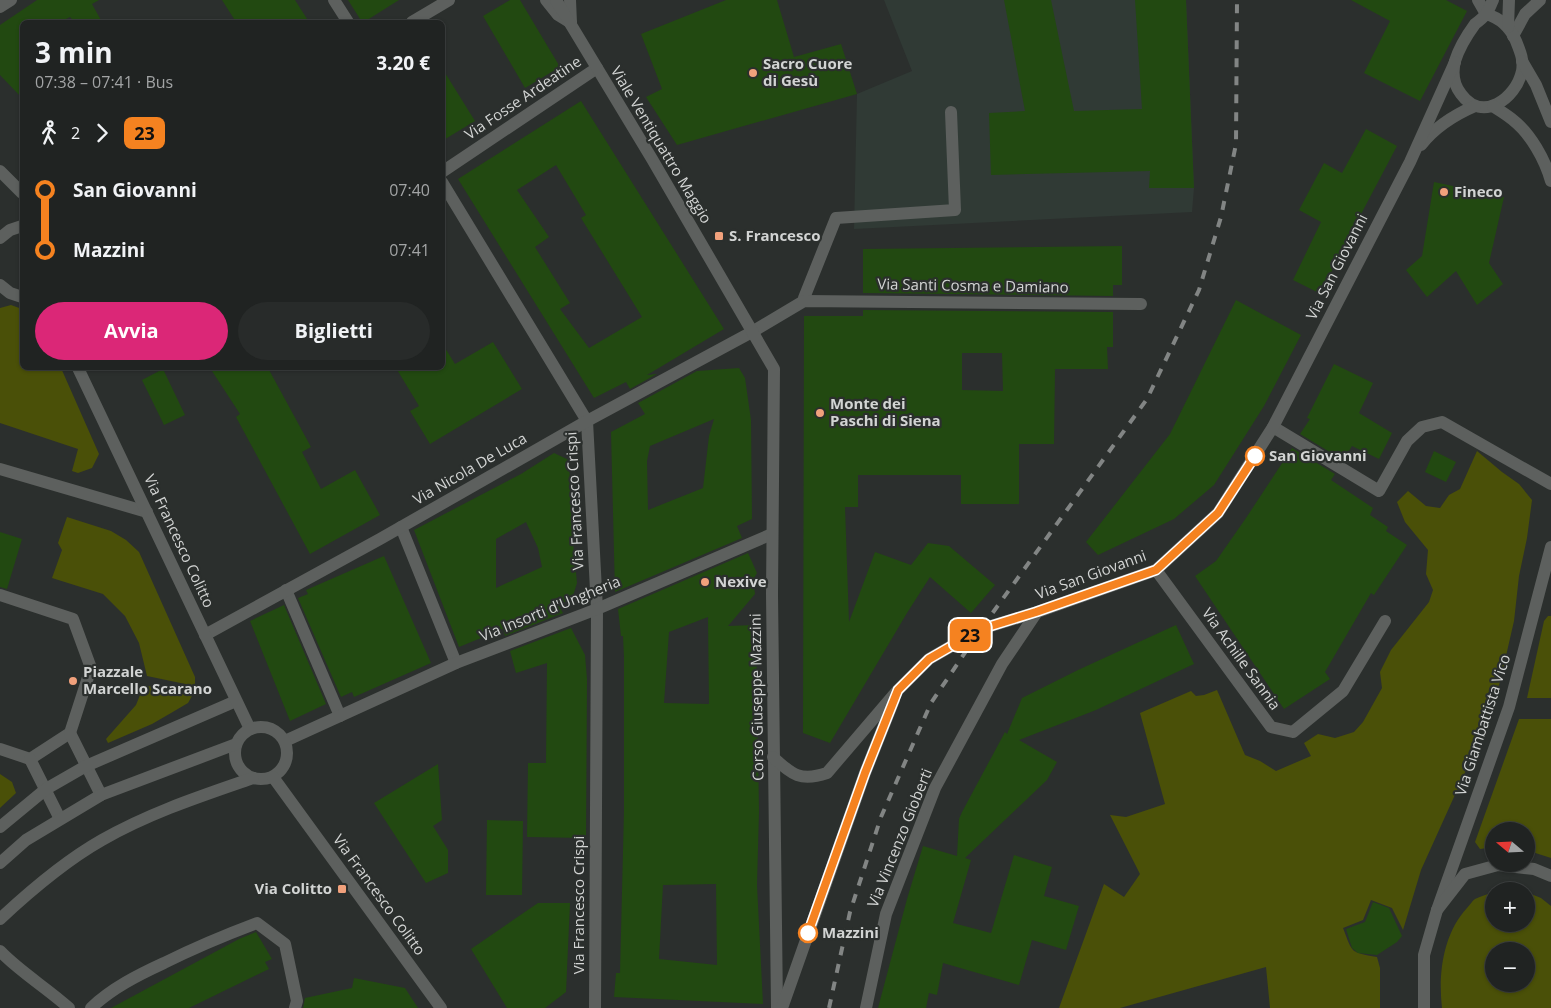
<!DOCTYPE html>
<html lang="it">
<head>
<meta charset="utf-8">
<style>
  :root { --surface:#202322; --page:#282b2a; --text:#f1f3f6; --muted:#a2a4a5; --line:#3d4040; --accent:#db2777 }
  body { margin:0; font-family:"Open Sans",sans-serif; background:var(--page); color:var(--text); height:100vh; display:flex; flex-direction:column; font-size:19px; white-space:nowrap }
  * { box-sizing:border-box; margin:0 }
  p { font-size:16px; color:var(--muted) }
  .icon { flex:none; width:28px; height:28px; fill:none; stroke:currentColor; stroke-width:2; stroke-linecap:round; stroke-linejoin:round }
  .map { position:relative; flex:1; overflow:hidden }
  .side { position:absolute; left:20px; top:20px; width:425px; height:350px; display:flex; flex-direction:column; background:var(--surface); border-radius:8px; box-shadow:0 1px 4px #0004,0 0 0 1px var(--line) }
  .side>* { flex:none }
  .badge { padding:0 10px; border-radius:8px; font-size:18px; line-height:32px }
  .needle { width:32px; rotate:289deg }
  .controls { position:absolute; left:1485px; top:822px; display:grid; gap:10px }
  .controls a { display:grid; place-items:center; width:50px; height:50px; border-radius:50%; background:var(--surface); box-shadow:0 1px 4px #0004,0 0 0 1px var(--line); font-size:25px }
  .map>.badge { position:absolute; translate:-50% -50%; box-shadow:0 0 0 2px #fff }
  .legs { display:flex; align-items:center; gap:8px; height:55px; padding:0 15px; font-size:16px }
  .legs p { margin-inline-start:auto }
  .overview { display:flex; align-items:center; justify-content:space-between; height:85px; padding:0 15px }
  h1 { font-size:28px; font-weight:700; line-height:38px }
  .button { display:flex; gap:10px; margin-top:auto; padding:10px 15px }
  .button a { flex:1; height:58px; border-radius:30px; background:var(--accent); color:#fff; font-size:20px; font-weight:700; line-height:58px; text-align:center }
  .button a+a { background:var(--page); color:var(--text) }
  ul { padding:0 15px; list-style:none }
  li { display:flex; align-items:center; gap:18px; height:60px; font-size:19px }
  li i { display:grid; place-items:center; width:8px; height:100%; margin:0 6px; background:currentColor }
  li i::after { content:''; width:12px; height:12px; margin:-6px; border:4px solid; border-radius:50%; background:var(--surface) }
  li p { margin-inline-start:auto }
  li:first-child i { background:linear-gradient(#0000 50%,currentColor 0) }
  li:last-child i { background:linear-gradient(currentColor 50%,#0000 0) }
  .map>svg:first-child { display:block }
  .built { fill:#303a35 }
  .green { fill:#4a5008; fill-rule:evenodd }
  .building { fill:#224911; fill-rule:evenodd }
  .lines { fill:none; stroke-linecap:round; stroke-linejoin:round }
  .lane { stroke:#5d605e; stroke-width:12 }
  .street { stroke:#5d605e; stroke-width:12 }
  .secondary { stroke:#5d605e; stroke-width:12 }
  .rail { stroke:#828584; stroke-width:4; stroke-dasharray:9 9; stroke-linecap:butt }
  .line-1-casing { stroke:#fff; stroke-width:11 }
  .line-1 { stroke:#f58220; stroke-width:8 }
  .poi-dot { fill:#f1a17c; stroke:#2b2f2d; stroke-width:2 }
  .stop-1-dot { fill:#fff; stroke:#f58220; stroke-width:2.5 }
  .labels { text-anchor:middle; stroke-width:4.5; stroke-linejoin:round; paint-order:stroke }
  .poi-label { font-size:15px; font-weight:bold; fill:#d2d4d3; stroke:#2b2f2d; text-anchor:start }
  .street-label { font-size:15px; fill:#d2d4d3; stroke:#2b2f2d }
  .stop-label { font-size:15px; font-weight:bold; fill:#d2d4d3; stroke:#2b2f2d; text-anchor:start }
</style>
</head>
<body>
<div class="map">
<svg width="1551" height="1008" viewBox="0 0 1551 1008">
  <rect width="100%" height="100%" fill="#2b2f2d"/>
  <polygon class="built" points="884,0 1186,0 1194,188 1192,212 854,229 857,94 912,71"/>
  <g class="green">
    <polygon points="11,305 22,309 22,368 61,368 99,454 92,468 78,473 72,471 78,449 0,423 0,308"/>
    <path d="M1477 451 1502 472 1519 484 1532 500 1527 538 1519 576 1514 621 1500 682 1477 746 1421 870 1403 930 1392 908 1371 900 1363 920 1343 928C1353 954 1350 952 1377 957L1380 968V1008H1270L1266 967 1120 1008H1059L1104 884 1124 897 1140 874 1110 815 1126 817 1165 804 1140 713 1191 691 1196 696 1204 695 1217 690 1245 755 1260 761 1276 771 1311 756 1304 743 1318 734 1335 738 1354 732 1363 722 1382 688 1380 672 1391 650 1429 602 1433 590 1426 574 1428 550 1405 522 1397 502 1408 491 1426 506 1440 508 1449 495 1460 489Z"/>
    <polygon points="67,517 111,531 126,540 139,552 195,677 195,686 147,676 139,643 125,616 103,594 52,578 62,550 58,543"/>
    <polygon points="1548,616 1551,616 1551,698 1527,698 1544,621"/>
    <polygon points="144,685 192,696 188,703 171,713 152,724 108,743 106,739 136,705"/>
    <polygon points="1519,719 1551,719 1551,858 1526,850 1526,831 1494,831 1494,847 1480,849 1475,842"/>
    <polygon points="0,774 12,782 16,793 0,808"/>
    <path d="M1494 892V924H1526V892L1541 898 1551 906V1008H1442C1438 974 1443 934 1467 908 1470 905 1472 901 1475 899 1481 896 1488 894 1494 892ZM1494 951H1526V984H1494Z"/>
  </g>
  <g class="building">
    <polygon points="37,0 99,0 92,4 102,22 75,22 70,17 60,22 22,22 22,98 0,75 0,25"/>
    <polygon points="222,0 295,0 309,22 236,22"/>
    <polygon points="348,0 399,0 364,22 362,22"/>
    <polygon points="510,0 520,0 560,67 525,88 483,16"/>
    <polygon points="726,0 777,0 794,57 841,44 857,94 677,145 646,97 662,89 641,34"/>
    <polygon points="1004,0 1051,0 1074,111 1142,109 1135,0 1186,0 1194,188 1149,188 1150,171 991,175 989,113 1025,111"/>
    <polygon points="1351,0 1446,0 1467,11 1420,101 1364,73 1390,21"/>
    <polygon points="442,68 475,121 442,141"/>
    <path d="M581 101 724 329 647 375 657 374 630 389 626 382 594 398 458 179ZM556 165 586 215 581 218 642 317 589 348 560 309 570 303 535 247 549 237 517 190Z"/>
    <polygon points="1366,129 1397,146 1340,254 1321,294 1293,280 1321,222 1299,210 1324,163 1342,173"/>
    <polygon points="1434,182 1504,197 1489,263 1503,284 1477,305 1456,271 1427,297 1406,270 1422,256"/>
    <polygon points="1122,246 1122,285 1113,285 1113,296 863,293 863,249"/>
    <polygon points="1236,300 1301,335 1264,406 1214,485 1174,519 1098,555 1086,542 1170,434"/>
    <path d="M863 310 1113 312V347H1107L1108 369H1055L1054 444H1019V504H961V475H858V507H845L849 622 875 552 911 565 928 543 949 546 995 585 971 613 930 577 907 613 830 743 803 733 804 316H863ZM962 353H1002L1003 391 962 390Z"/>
    <polygon points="493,342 522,389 430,444 410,411 419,406 396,368 442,368 442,343 455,364"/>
    <polygon points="1334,364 1373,383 1359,413 1392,433 1379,459 1352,446 1343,460 1300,434 1310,419 1307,418"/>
    <polygon points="210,368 268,368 311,447 302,452 321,489 355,470 380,515 310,554 236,417 240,414"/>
    <path d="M739 368 745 378 751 420 752 519 737 526 742 538 615 592 611 432 645 414 638 403 697 371ZM714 419 709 436 703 488 648 510 647 461 650 446Z"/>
    <polygon points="163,369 185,415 164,425 142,380"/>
    <polygon points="1292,448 1335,474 1331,480 1373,508 1370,515 1388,527 1386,531 1407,545 1374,595 1371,593 1325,672 1330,679 1284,709 1195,576 1216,561 1246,518"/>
    <polygon points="1434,451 1456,462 1446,482 1425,472"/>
    <path d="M554 453 569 460 572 531 577 583 572 599 558 605 563 613 505 636 503 629 459 647 414 530 521 474ZM526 522 538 548 542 567 496 588V539Z"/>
    <polygon points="0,532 22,539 7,589 0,587"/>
    <path d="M748 553 757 573 753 580 755 594 728 626 756 625 759 811 757 885 763 1004 614 997 616 973H620L624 810V657L623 636H621L618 609ZM708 617 709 704 664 703 669 632ZM716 884 717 965 659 959 663 885Z"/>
    <polygon points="384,556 431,663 354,697 352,692 341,697 298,598 308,594 306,590"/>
    <polygon points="284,605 326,704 290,721 250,621"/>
    <polygon points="1176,625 1194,664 1096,710 1019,740 1057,762 1047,780 965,858 971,860 953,923 991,933 1014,855 1052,867 1044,896 1079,906 1066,950 1032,940 1019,985 943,963 937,995 929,993 926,1008 878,1008 907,899 923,846 957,856 959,819 962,812 1005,732 1007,734 1022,698 1078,670"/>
    <polygon points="571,628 585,655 587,679 586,838 527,837 528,763 546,763 547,663 516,673 510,651"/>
    <polygon points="438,764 442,820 433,826 448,850 448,873 426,883 374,803"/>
    <polygon points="487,820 523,821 522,895 486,895"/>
    <polygon points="1373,902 1389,908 1402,936 1397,942 1377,955 1358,953 1352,948 1346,929 1365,922"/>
    <polygon points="538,903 570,903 566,992 545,1008 507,1008 471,949"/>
    <polygon points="256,932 272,959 265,962 269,969 189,1008 111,1008 239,939"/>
    <polygon points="354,978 405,988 418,1008 303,1008 305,998 352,988"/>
  </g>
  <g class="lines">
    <g class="lane">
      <polyline points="1513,36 1525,14 1540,0"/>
      <polyline points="804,301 804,298 836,218 955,210 951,112"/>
      <polyline points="1273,427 1379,491 1407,441 1422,427 1442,422 1551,484"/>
      <polyline points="0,595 73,619 91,668 70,733 30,759 0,749"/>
      <polyline points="70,733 101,795"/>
      <polyline points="30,759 60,819"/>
      <polyline points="0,827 46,789 86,766 236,701"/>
      <path d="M0 951C20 972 47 988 69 1008"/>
      <path d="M91 1008C112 988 138 975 164 963 194 948 225 935 257 923L285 944 297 1001 295 1008"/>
    </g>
    <g class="street">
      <polyline points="334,0 348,22"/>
      <polyline points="546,0 558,15 571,23"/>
      <polyline points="570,0 571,23"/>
      <polyline points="1478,0 1486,14"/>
      <polyline points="0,7 11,0"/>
      <polyline points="412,22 449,0"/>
      <polyline points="442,172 597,68"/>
      <polyline points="442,182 587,421 597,609 595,1008"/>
      <polyline points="0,469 147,512"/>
      <polyline points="401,527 456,663"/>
      <polyline points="1156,570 1271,727 1293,732 1343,691 1385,621"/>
      <polyline points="286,590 340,716"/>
      <polyline points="205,635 380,539 587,421 752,332 804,301 1141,304"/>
      <polyline points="285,741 456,663 597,609 772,534"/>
      <polyline points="866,1008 886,914 935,788 1002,664 1037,612"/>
    </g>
    <g class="secondary">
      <polyline points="556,0 652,159 774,369 772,594 777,1008"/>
      <path d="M1486 14C1500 18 1510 27 1516 41 1520 51 1524 60 1522 71 1516 99 1482 123 1461 94 1454 85 1452 73 1455 61 1459 48 1467 35 1475 24 1479 21 1483 18 1486 14 1489 10 1491 4 1493 0"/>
      <polyline points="1508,27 1509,0"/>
      <polyline points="1522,61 1536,85 1551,122"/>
      <path d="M1493 106C1500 111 1507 115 1513 120 1531 134 1545 160 1551 181"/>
      <path d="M1421 145C1436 126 1454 115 1475 106"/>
      <polyline points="0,171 22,193"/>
      <polyline points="0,238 10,230 22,226"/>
      <polyline points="0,285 10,293 22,297"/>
      <polyline points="78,368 250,729"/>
      <circle cx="261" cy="753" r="26"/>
      <path d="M773 757C792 775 801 782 827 773L898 690 929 659 981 629 1037 612 1156 570 1218 513 1273 427 1410 162 1455 62"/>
      <polyline points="273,777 441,1008"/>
      <polyline points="0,863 26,840 101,795 236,744"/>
      <polyline points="1437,910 1509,707 1551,547"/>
      <path d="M0 919C31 890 65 861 102 840 149 813 201 796 253 778"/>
      <polyline points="782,1008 865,773 894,700"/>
      <polyline points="1424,1008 1424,955 1437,910 1465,874 1498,865 1534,869 1551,876"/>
    </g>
    <polyline class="rail" points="829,1008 850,912 881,817 931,703 981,629 1147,399 1199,290 1221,217 1236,144 1237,0"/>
  </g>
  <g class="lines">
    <defs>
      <polyline id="line-1" points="808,933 865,773 898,690 929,659 981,629 1036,612 1156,570 1218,513 1255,456"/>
    </defs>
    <use href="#line-1" class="line-1-casing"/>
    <use href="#line-1" class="line-1"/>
  </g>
  <g class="poi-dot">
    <circle cx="753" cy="73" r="5"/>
    <circle cx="1444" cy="192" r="5"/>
    <rect x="714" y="231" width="10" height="10" rx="2.5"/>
    <circle cx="820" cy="413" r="5"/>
    <circle cx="705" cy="582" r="5"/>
    <circle cx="73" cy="681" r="5"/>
    <rect x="337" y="884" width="10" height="10" rx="2.5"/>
  </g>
  <g class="stop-1-dot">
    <circle cx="1255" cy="456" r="9"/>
    <circle cx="808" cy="933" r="9"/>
  </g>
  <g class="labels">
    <g class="poi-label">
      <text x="763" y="69">Sacro Cuore<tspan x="763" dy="17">di Gesù</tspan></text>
      <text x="1454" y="197">Fineco</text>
      <text x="729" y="241">S. Francesco</text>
      <text x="830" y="409">Monte dei<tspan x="830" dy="17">Paschi di Siena</tspan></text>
      <text x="715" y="587">Nexive</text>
      <text x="83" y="677">Piazzale<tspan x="83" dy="17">Marcello Scarano</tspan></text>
      <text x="332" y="894" text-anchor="end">Via Colitto</text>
    </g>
    <g class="street-label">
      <text transform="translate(523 98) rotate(-34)" y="5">Via Fosse Ardeatine</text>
      <text transform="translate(661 145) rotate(59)" y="5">Viale Ventiquattro Maggio</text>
      <text transform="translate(1337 267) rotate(-63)" y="5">Via San Giovanni</text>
      <text transform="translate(973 286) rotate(1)" y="5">Via Santi Cosma e Damiano</text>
      <text transform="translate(470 469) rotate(-30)" y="5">Via Nicola De Luca</text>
      <text transform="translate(575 501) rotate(-93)" y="5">Via Francesco Crispi</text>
      <text transform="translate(179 541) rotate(65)" y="5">Via Francesco Colitto</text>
      <text transform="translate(1091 575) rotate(-20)" y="5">Via San Giovanni</text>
      <text transform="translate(550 609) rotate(-22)" y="5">Via Insorti d'Ungheria</text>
      <text transform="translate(1241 659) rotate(54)" y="5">Via Achille Sannia</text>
      <text transform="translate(757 697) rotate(-91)" y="5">Corso Giuseppe Mazzini</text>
      <text transform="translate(1483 725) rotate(-72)" y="5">Via Giambattista Vico</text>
      <text transform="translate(900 838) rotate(-68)" y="5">Via Vincenzo Gioberti</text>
      <text transform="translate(379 895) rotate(54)" y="5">Via Francesco Colitto</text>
      <text transform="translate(579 905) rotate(-90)" y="5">Via Francesco Crispi</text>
    </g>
    <g class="stop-label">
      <text x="1269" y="461">San Giovanni</text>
      <text x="822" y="938">Mazzini</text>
    </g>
  </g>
</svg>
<div class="controls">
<a><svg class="needle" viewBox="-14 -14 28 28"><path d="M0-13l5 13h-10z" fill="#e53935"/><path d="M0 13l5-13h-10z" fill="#a2a4a5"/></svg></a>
<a>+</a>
<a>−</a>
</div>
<b class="badge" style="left:970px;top:635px;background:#f58220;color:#111">23</b>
<section class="side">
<div class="overview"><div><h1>3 min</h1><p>07:38 – 07:41 · Bus</p></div><b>3.20 €</b></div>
<div class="legs"><svg class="icon" aria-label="walk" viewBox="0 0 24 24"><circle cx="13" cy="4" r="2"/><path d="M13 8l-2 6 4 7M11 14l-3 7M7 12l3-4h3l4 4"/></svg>2<svg class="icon" aria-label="forward" viewBox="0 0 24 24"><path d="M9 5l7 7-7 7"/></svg><b class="badge" style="background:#f58220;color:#111">23</b></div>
<ul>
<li><i style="color:#f58220"></i><b>San Giovanni</b><p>07:40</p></li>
<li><i style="color:#f58220"></i><b>Mazzini</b><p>07:41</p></li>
</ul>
<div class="button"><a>Avvia</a><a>Biglietti</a></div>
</section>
</div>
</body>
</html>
